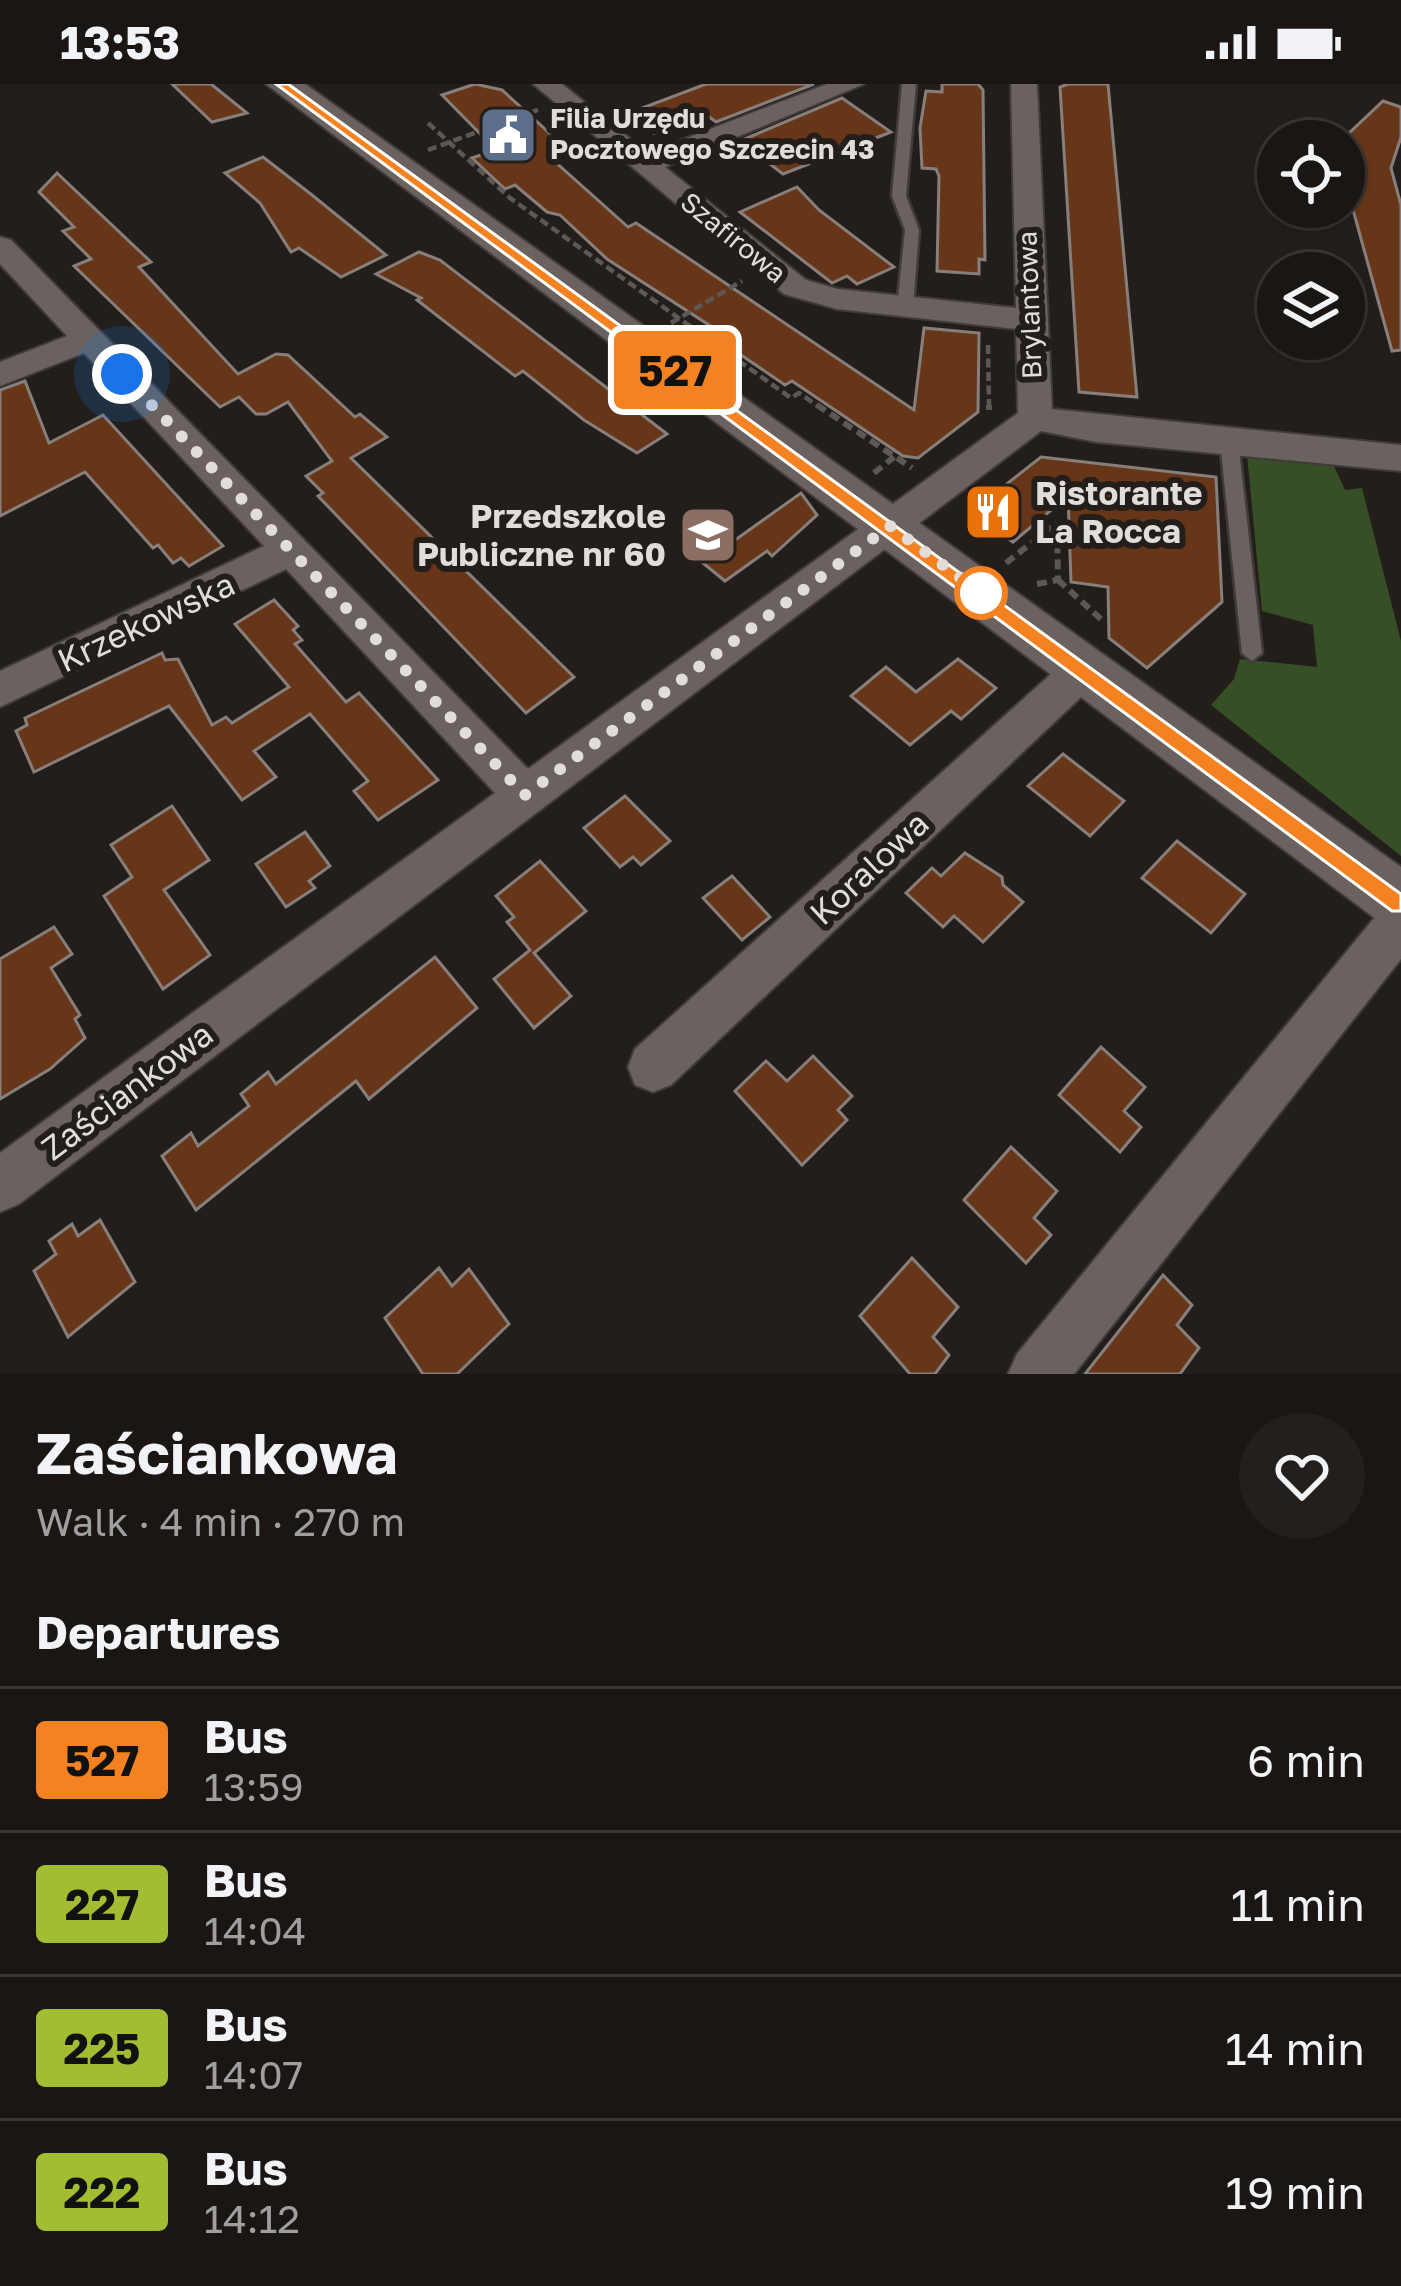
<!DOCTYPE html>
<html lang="en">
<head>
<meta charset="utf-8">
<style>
  :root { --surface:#1b1614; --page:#241f1d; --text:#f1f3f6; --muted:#a09fa0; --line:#393534 }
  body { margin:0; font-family:"Golos Text",sans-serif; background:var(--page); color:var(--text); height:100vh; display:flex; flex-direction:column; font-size:45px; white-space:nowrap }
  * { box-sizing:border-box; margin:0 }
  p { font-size:39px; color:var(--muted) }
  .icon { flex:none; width:66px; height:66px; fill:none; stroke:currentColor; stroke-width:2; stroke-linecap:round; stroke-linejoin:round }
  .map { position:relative; height:1290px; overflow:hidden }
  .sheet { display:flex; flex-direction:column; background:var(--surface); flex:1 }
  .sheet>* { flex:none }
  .badge { padding:0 24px; border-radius:9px; font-size:42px; line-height:78px }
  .buttons { position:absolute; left:1257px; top:36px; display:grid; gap:24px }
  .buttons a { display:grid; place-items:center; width:108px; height:108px; border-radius:50%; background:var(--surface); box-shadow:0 3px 9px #0004,0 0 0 3px var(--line); font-size:60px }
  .you { position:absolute; width:60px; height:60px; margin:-30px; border:9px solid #fff; border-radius:50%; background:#1a73e8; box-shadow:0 0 0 18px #1a73e833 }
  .map>.badge { position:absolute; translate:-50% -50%; box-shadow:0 0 0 6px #fff }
  h2 { padding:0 36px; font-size:45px; line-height:108px }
  .round { display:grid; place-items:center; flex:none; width:126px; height:126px; border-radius:63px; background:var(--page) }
  .headline { display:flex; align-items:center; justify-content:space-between; height:204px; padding:0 36px }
  h1 { font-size:57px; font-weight:700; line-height:90px }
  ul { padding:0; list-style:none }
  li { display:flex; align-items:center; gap:36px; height:144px; padding:0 36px; border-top:3px solid var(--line) }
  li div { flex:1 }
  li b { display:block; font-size:45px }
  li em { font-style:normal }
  li .badge { min-width:132px; font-weight:700; text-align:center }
  .status { display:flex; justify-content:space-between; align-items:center; height:84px; padding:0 60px; background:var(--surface); direction:ltr }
  .status svg { height:33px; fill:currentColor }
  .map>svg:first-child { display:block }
  .green { fill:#374f26 }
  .building { fill:#673619; stroke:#867f7b; stroke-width:3 }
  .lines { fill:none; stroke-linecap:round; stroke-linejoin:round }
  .service-casing { stroke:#403b39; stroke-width:5 }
  .minor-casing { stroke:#403b39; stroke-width:4 }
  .tertiary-casing { stroke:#403b39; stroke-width:4 }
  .path-far1 { stroke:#5d5855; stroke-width:4.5; stroke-dasharray:9 4.5; stroke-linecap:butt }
  .path { stroke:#5d5855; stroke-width:6; stroke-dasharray:10 6; stroke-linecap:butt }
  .service { fill:#69625e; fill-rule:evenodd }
  .minor { fill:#69625e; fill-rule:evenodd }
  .tertiary { fill:#69625e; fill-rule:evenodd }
  .line { fill:#f58220; stroke:#fff; stroke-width:3 }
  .walk { stroke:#e1ddda; stroke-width:12; stroke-dasharray:0 21.6 }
  .stop-dot { fill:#fff; stroke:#f58220; stroke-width:6 }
  .labels { text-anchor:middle; stroke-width:12; stroke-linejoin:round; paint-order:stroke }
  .far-poi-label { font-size:27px; font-weight:bold; fill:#e1ddda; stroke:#241e1b; text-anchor:start }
  .far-street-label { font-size:27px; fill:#e1ddda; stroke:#241e1b }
  .poi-label { font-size:33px; font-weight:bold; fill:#e1ddda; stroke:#241e1b; text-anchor:start }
  .street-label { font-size:33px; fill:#e1ddda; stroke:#241e1b }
</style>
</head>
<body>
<div class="status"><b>13:53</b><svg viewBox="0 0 49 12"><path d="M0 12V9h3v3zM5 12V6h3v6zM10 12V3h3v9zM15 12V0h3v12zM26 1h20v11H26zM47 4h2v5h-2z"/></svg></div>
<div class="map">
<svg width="1401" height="1290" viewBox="0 0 1401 1290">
  <rect width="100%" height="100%" fill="#241e1b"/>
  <polygon class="green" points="1247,371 1334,382 1345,406 1362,404 1401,557 1401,772 1211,621 1234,595 1240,575 1317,583 1313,541 1262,527"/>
  <g class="building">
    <polygon points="172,0 211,0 247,29 212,38"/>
    <polygon points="475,0 502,6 556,55 551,57 566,69 552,75 628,143 636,139 914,326 924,244 979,249 978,328 918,374 903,372 792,297 785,301 722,258 729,254 607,175 560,131 547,128 515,101 505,105 472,74 496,66 442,11"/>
    <polygon points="706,0 814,0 716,38 708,32 654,49 629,29"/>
    <polygon points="942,0 978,0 983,6 985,176 979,175 979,190 937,187 939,92 936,85 922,84 920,44 926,7 942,8"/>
    <polygon points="1068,0 1108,0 1137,313 1079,308 1060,3"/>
    <polygon points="842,14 891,48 783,90 740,57"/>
    <polygon points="1383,17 1401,23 1401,53 1391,84 1401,121 1401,266 1392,267 1344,93 1345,53"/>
    <polygon points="263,73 312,111 386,171 341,193 299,164 291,168 260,119 225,89"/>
    <polygon points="57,89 151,178 139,183 238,290 276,270 288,271 355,333 360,330 387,353 351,374 574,593 526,629 318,412 323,409 306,392 332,377 288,318 266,330 256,330 239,313 220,323 74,182 91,175 63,147 74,143 39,108"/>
    <polygon points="797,103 819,126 894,183 857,200 847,192 832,199 740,128"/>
    <polygon points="419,168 440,176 667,350 637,369 584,336 523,287 515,292 417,216 421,214 376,190"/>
    <polygon points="25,297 49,359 103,331 223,462 189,482 181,474 173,479 158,461 153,464 85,388 0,432 0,306"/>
    <polygon points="1041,373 1216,393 1222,518 1147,584 1109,554 1108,503 1071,498 1068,412 1013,458 971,428"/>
    <polygon points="801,409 817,431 772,472 767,467 725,497 703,479"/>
    <polygon points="274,516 298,542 293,546 302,556 295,560 346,618 359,609 438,696 378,736 354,707 368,697 310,630 254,667 276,693 242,716 169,622 34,688 16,647 27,641 25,634 162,569 165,576 178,575 212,641 226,633 232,639 289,603 235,540"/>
    <polygon points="958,575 996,604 961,635 951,627 910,661 851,612 886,583 916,608"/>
    <polygon points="1063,670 1124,717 1090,752 1028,702"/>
    <polygon points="625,712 670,757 641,781 633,773 620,783 584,744"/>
    <polygon points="172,722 209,776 164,806 210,871 163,905 104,812 132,793 111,761"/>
    <polygon points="305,748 330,782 309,797 315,804 286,823 256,780"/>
    <polygon points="1177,757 1245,810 1211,849 1142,794"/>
    <polygon points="965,769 1002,793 1003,801 1023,818 983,858 954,832 943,843 906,809 932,784 941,792"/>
    <polygon points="540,777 586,827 534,869 571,912 534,944 494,895 530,866 507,838 514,833 496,812"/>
    <polygon points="732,792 770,833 742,856 703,814"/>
    <polygon points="54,843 72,870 51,884 80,931 75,935 85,954 50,985 0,1015 0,875"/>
    <polygon points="435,873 477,924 369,1015 356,997 196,1126 162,1072 191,1049 198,1062 249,1022 241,1010 268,988 276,1000"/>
    <polygon points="1101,963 1145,1003 1124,1027 1141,1043 1120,1068 1059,1011"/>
    <polygon points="813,972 852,1012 838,1026 847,1036 802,1081 735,1007 766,977 787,997"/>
    <polygon points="1011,1063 1057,1107 1034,1134 1051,1151 1026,1179 964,1116"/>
    <polygon points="100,1136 135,1198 68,1253 34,1187 56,1170 49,1157 72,1140 78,1152"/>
    <polygon points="912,1174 958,1223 933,1253 949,1271 935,1290 910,1290 860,1232"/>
    <polygon points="439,1184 452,1202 469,1185 509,1240 457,1290 423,1290 385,1234"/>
    <polygon points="1163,1191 1192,1221 1177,1241 1199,1264 1180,1290 1085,1290"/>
  </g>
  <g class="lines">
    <defs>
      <g id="service">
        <polygon points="902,0 916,0 906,112 919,146 913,223 905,228 897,223 905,146 892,112"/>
        <polygon points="1229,351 1238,357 1262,569 1252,577 1242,569 1220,357"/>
      </g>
      <g id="minor">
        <polygon points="533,0 562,0 648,69 827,0 864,0 665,83 806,196 838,205 1016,224 1011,0 1037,0 1052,325 1401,361 1401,387 1096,358 1041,347 19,1120 0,1128 0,1069 495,709 286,485 0,623 0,587 264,462 84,269 0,302 0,278 67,252 0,180 0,153 11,156 528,685 1018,329 1016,245 837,225 784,210"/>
        <polygon points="1085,567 1099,572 1105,584 1099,596 671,1001 653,1008 635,1001 628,983 635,965 1071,572"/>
        <polygon points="1401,816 1401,875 1074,1290 1008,1290 1017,1270 1384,822"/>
      </g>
      <polygon id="tertiary" points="266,0 305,0 1401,783 1401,846 1380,838"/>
    </defs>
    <use href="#service" class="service-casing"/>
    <use href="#minor" class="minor-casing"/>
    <use href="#tertiary" class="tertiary-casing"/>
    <g class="path-far1">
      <polyline points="428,39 510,114 791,314 799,309 821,324"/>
      <polyline points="428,66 540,25"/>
      <polyline points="671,239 742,197"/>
      <polyline points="988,261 989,324"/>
    </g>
    <g class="path">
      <polyline points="817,321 912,384"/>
      <polyline points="989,321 989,326"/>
      <polyline points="874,389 894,373"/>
      <polyline points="1006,479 1057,439"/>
      <polyline points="1058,496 1103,537"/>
      <polyline points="1037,500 1058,496 1057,439"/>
    </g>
    <use href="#service" class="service"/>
    <use href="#minor" class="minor"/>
    <use href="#tertiary" class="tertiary"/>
  </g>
  <polygon class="line" points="276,0 288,0 1401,810 1401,827 1392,827"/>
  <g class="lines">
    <polyline class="walk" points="122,290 525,711 890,442 981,509"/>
  </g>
  <defs>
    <symbol id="civic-square" viewBox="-11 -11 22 22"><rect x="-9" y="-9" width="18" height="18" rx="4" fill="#5c6f8a" stroke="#241e1b"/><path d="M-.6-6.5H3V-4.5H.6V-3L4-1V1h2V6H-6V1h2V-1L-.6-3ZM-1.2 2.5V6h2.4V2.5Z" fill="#fff"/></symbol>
    <symbol id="restaurant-square" viewBox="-11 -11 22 22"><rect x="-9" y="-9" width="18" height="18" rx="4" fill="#e8710a" stroke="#241e1b"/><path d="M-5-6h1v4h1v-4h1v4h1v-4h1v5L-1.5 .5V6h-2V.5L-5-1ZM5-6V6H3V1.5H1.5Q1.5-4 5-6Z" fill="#fff"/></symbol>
    <symbol id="school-square" viewBox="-11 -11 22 22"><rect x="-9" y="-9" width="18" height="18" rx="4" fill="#8d6e63" stroke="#241e1b"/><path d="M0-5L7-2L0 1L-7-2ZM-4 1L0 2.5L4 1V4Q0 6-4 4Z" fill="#fff"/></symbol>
  </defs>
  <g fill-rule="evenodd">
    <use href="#civic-square" x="475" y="18" width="66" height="66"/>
    <use href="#restaurant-square" x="960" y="395" width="66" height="66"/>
    <use href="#school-square" x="675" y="418" width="66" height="66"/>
  </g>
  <circle class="stop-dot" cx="981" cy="509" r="24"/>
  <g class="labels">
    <g class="far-poi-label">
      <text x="550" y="44">Filia Urzędu<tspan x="550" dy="31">Pocztowego Szczecin 43</tspan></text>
    </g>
    <g class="far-street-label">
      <text transform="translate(733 154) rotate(39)" y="9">Szafirowa</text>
      <text transform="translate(1030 221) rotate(-92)" y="9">Brylantowa</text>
    </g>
    <g class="poi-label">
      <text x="1035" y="421">Ristorante<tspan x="1035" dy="38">La Rocca</tspan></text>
      <text x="666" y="444" text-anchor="end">Przedszkole<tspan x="666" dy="38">Publiczne nr 60</tspan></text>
    </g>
    <g class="street-label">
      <text transform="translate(146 538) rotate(-25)" y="12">Krzekowska</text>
      <text transform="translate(869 784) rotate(-43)" y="12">Koralowa</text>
      <text transform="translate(127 1007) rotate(-37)" y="12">Zaściankowa</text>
    </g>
  </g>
</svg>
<div class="buttons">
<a><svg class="icon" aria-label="locate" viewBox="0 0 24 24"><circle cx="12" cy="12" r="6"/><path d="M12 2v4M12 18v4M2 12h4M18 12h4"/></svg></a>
<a><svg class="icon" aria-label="layers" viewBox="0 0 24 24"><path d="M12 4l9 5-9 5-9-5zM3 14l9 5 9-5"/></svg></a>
</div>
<div class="you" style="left:122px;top:290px"></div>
<b class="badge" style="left:675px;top:286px;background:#f58220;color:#111">527</b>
</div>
<section class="sheet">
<div class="headline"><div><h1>Zaściankowa</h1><p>Walk · 4 min · 270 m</p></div><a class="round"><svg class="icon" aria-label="heart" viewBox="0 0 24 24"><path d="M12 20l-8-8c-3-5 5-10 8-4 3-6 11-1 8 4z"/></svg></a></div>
<h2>Departures</h2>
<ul>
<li><span class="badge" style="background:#f58220;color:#111">527</span><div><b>Bus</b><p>13:59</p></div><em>6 min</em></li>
<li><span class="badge" style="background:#a2bd31;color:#111">227</span><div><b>Bus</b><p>14:04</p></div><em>11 min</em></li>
<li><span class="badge" style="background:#a2bd31;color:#111">225</span><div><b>Bus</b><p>14:07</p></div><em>14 min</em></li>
<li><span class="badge" style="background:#a2bd31;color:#111">222</span><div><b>Bus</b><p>14:12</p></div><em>19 min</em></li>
</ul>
</section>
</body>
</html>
